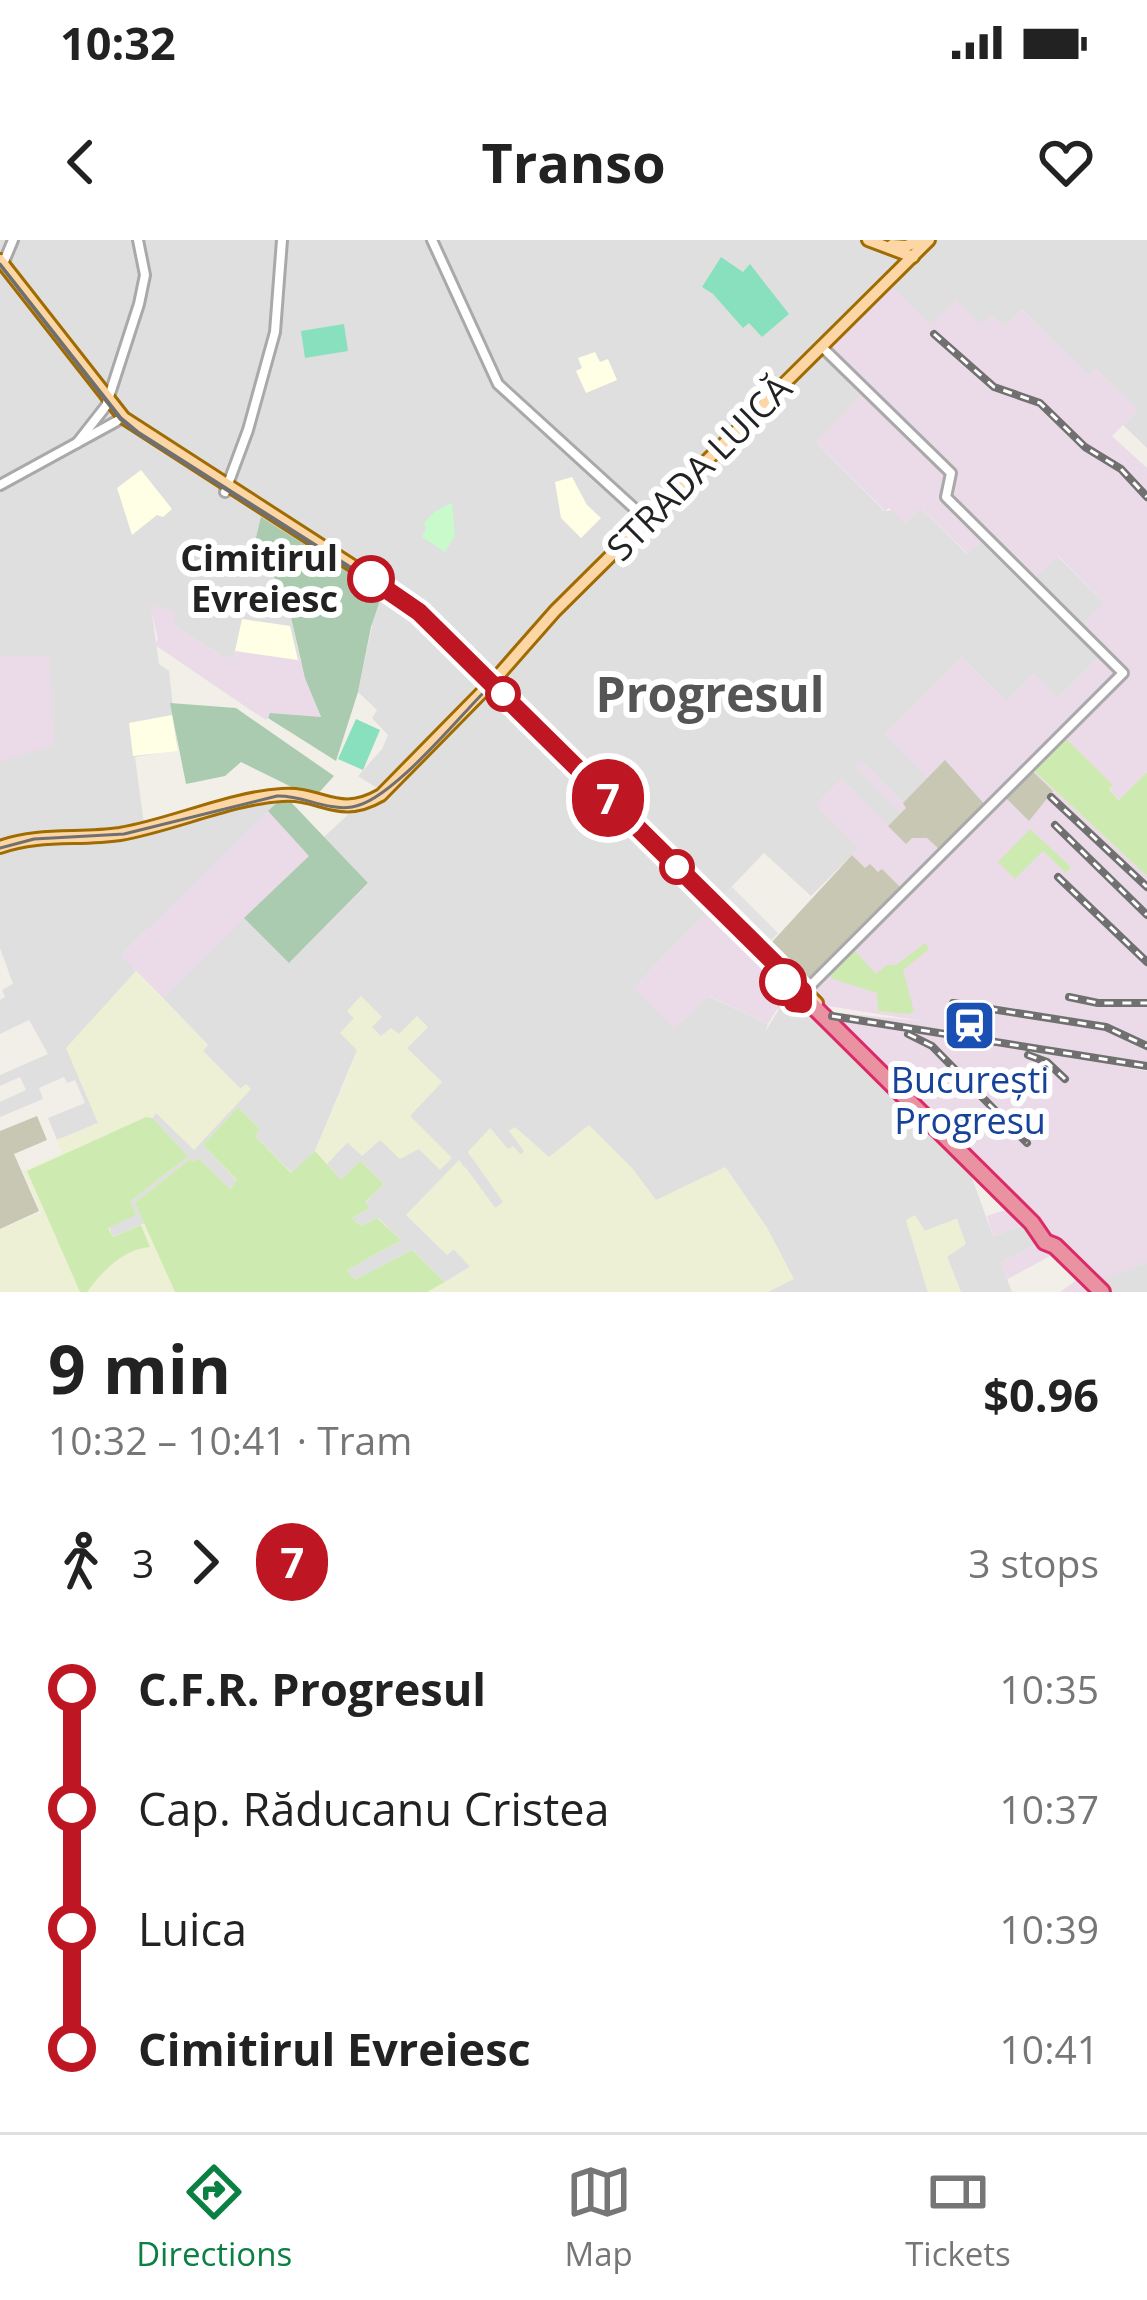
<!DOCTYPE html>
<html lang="en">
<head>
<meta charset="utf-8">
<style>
  :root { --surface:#fff; --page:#f6f6f6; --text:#222; --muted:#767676; --line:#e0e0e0; --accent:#0b8043 }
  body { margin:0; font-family:"Open Sans",sans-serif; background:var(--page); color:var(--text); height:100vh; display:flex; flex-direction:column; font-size:45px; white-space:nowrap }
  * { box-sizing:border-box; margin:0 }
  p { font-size:39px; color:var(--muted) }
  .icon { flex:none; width:66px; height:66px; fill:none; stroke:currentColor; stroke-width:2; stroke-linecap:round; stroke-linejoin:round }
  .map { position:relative; height:1052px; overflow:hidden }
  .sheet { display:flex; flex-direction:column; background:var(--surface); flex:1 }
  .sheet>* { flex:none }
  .badge { padding:0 24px; border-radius:39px; font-size:42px; line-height:78px }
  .map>.badge { position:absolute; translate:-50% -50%; box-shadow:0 0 0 6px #fff }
  .legs { display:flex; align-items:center; gap:18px; height:132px; padding:0 48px; font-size:39px }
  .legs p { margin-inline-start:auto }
  .summary { display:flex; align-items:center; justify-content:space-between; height:204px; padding:0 48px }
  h1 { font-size:66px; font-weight:700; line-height:90px }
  ul { padding:0 48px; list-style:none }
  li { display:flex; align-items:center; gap:42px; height:120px; font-size:45px }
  li i { display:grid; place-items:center; width:18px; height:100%; margin:0 15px; background:currentColor }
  li i::after { content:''; width:30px; height:30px; margin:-15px; border:9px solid; border-radius:50%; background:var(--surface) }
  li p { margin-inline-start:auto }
  li:first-child i { background:linear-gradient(#0000 50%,currentColor 0) }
  li:last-child i { background:linear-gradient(currentColor 50%,#0000 0) }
  .status { display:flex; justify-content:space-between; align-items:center; height:84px; padding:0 60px; background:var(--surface); direction:ltr }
  .status svg { height:33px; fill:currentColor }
  header { display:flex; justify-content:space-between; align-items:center; height:156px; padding:0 48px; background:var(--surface); font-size:54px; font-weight:700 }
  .menu { display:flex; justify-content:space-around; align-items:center; height:168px; border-top:3px solid var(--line); background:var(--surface); font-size:33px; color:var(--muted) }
  .menu a { display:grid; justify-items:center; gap:6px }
  .menu .on { color:var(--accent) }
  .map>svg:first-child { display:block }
  .residential { fill:#e0dfdf }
  .industrial { fill:#ebdbe8 }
  .education { fill:#ffffe5 }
  .construction { fill:#c7c7b4 }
  .farmland { fill:#eef0d5 }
  .grass { fill:#cdebb0 }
  .cemetery { fill:#aacbaf }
  .park { fill:#c8facc }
  .pitch { fill:#88e0be }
  .parking { fill:#e2e2e2 }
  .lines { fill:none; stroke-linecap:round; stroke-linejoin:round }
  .minor-casing { stroke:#a9a9a9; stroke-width:14 }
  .major-casing { stroke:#a06b00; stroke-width:16 }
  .highway-casing { stroke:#dc2a67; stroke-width:20 }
  .minor { stroke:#fff; stroke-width:8 }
  .major { stroke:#fcd6a4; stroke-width:10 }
  .highway { stroke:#e892a2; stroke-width:14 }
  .tram { stroke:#707070; stroke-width:3 }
  .rail-casing { stroke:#707070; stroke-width:8 }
  .rail { stroke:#fff; stroke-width:3; stroke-dasharray:9; stroke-linecap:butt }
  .line-1-casing { stroke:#fff; stroke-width:27 }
  .line-1 { stroke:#be1622; stroke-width:18 }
  .stop-1-dot { fill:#fff; stroke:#be1622; stroke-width:6 }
  .labels { text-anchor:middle; stroke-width:12; stroke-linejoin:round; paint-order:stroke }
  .street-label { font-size:36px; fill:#222; stroke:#fff }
  .stop-label { font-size:36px; font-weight:bold; fill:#222; stroke:#fff; text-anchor:end }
  .transit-label { font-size:36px; fill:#164399; stroke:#fff }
  .district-label { font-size:48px; font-weight:bold; fill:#555; stroke:#fff }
</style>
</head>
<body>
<div class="status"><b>10:32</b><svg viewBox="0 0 49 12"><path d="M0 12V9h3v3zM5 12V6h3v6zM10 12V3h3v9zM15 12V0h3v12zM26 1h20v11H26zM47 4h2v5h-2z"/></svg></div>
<header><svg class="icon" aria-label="back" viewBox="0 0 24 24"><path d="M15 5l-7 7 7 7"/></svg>Transo<svg class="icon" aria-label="heart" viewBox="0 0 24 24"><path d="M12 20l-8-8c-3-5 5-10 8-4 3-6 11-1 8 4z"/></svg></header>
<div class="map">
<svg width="1147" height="1052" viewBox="0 0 1147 1052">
  <rect width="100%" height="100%" fill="#f2efe9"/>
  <g class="residential">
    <polygon points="0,0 1147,0 1147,208 1123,185 1137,170 1096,129 1089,136 1022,70 1004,87 981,85 868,149 817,203 884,271 921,268 967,314 987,296 1057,316 1104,362 1103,414 1058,457 1006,461 962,417 885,494 928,538 903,563 862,521 901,573 888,586 841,539 859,608 811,656 764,613 634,748 708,756 768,784 765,792 779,769 820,777 968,927 993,996 1024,985 1036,998 1038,1003 1001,1023 1012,1052 961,1052 947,1017 956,979 925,991 906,980 928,1052 768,1052 793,1038 767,988 726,928 656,961 632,928 549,918 516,888 524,912 520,915 508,910 491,889 468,912 504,961 496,969 465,927 447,1015 453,1009 471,1026 445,1042 412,1010 356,1041 347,1030 400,999 378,978 361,986 351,977 368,967 365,963 383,944 341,940 326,924 348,902 380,899 408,912 419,909 410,875 407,808 427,788 382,797 347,771 354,778 357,810 315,911 292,934 254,895 203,905 238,941 229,950 197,918 145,983 113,997 108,988 130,962 173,928 152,878 157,872 194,909 241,849 203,811 207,804 163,758 244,678 290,722 368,644 324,597 353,570 385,553 358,536 382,509 388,495 372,478 377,470 358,452 376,367 254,306 286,356 300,419 235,412 233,419 222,416 174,386 151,366 159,424 169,431 178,510 135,517 144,584 269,554 281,559 122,715 136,731 112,761 98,883 57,900 48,878 85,863 75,840 67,843 64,837 39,848 43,859 0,877 0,862 26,850 20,837 0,846 0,835 48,814 29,780 0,794 0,760 5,757 2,750 13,744 0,708"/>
    <polygon points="1147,1022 1147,1052 1109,1052 1098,1041"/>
  </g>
  <g class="industrial">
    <polygon points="891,45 931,85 956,60 981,84 992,75 1004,87 1022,70 1089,135 1096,129 1138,170 1112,196 1147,228 1147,532 1120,560 1109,550 1113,546 1031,528 1147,636 1147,829 1119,826 1147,831 1147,1022 1087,1046 1092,1052 1060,1052 1078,1039 1054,1014 1006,1040 1001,1023 1038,1003 1036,998 1024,985 993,996 987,976 1020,965 831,777 838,778 839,773 922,781 822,765 808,750 879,632 865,629 852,615 858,608 815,565 841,539 889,586 901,573 855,526 861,520 903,563 927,538 885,494 962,417 1006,461 1034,433 1058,457 1102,414 1081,386 1104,362 1058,316 1032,341 987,296 968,314 921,268 905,284 889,268 885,271 816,202 867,149 826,108"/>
    <polygon points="150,365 175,372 174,386 222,416 233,419 235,411 300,419 321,478 271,473 266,480 249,469 155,405 158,399"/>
    <polygon points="49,415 54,505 0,522 0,417"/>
    <polygon points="268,571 310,615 163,758 121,716"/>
    <polygon points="709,670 798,761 806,774 777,769 768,784 709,756 674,789 634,748"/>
  </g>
  <g class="education">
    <polygon points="595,112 600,122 608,119 617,140 586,153 576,131 582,128 578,118"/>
    <polygon points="141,230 172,269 163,277 157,275 132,295 117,248"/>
    <polygon points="572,237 587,265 601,278 581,298 561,278 555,242"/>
    <polygon points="242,379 290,386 298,420 235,411"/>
    <polygon points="172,475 178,511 133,516 129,483"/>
  </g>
  <g class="construction">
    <polygon points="945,520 986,566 941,611 927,598 912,598 906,604 888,586 906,568 903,563"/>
    <polygon points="1030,529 1053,551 1029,581 1004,556"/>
    <polygon points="852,615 865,628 870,624 878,632 882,629 903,650 811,741 772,702"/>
    <polygon points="37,876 47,900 14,914 39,971 0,989 0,891"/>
  </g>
  <g class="farmland">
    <polygon points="136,731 208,805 203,811 240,849 246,844 251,849 194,910 156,873 152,879 188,916 130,962 136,975 109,987 113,997 145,983 135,963 190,919 193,922 198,918 229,949 237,941 203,905 238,867 260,889 255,896 292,933 315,911 345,842 357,810 340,793 354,778 347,771 361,756 382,777 372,787 381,796 391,788 399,794 417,776 428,787 407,808 442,842 410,876 452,918 440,930 419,909 400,919 380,900 362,916 347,902 327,924 341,940 360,921 384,944 365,962 369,968 352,978 361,986 377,978 401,1000 347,1030 355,1040 412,1010 445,1042 470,1027 454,1009 447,1015 406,975 459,920 495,968 503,962 468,912 490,888 508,909 513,906 521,915 524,911 509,891 515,887 549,917 589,885 632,928 656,960 725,927 767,988 794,1039 768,1052 0,1052 0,990 41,972 23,931 62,913 57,900 98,883 66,808"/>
    <polygon points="915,975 925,991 957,979 966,1004 947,1017 961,1052 928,1052 906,980"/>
  </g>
  <g class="grass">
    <polygon points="1063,496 1113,545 1109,550 1119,560 1147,532 1147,636 1031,528"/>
    <polygon points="1030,589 1071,627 1066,633 1043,611 1015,639 998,622"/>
    <polygon points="925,703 929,709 903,730 914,771 909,774 878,771 877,753 833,739 827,733 853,709 876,734 887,725 896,725"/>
    <polygon points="238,867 260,889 255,896 291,933 315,911 341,940 360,921 384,944 365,962 369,968 352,978 361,986 377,978 401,1000 347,1030 355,1040 412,1010 445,1042 427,1052 175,1052 135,963 190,919 193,922 198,918 230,949 237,940 203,905"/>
    <path d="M146 877 152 878 188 916 130 962 136 975 108 988 113 997 141 985 150 1007C124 1009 103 1030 87 1052H80L27 931Z"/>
  </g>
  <g class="cemetery">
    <polygon points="261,277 382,354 371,387 358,452 336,521 268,478 270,473 321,477 305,438 286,356 254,306"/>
    <polygon points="170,463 236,468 334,536 314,558 241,522 225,536 186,544"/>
    <polygon points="281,559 288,559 368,643 289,723 244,678 309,616 268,571"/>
  </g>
  <polygon class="park" points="452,263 455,296 445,312 422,297 426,289 424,283 434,272"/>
  <g class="pitch">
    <polygon points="721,17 743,32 750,24 789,74 762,97 749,83 743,88 713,54 702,47"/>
    <polygon points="344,84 348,111 305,118 301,91"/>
    <polygon points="356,479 380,490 363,530 338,519"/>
  </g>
  <polygon class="parking" points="732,647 778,693 768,704 721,657"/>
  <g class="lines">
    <defs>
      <g id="minor">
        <polyline points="432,0 498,144 647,280"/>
        <polyline points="3,24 13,0"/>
        <polyline points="77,203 106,166 139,64 145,35 138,0"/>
        <polyline points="0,245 117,181"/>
        <polyline points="225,252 248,190 275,92 282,0"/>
        <polyline points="801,755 1123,433 946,257 951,233 822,107"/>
      </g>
      <g id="major">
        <polyline points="868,0 913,17"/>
        <polyline points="892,5 906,6 922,0"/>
        <polyline points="0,20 124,178 418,368 817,763"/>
        <path d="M0 607C39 593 79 600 120 594 173 585 230 558 282 555 322 552 338 580 381 555L497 437 555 371 929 0"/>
      </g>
      <polyline id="highway" points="809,762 1032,983 1045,1002 1055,1006 1102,1052"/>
    </defs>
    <use href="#minor" class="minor-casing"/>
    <use href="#major" class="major-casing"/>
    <use href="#highway" class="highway-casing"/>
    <use href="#minor" class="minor"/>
    <use href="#major" class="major"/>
    <use href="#highway" class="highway"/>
    <g class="tram">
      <path d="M0 24 121 178 138 192 404 361 419 372 803 751V763H793C786 744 773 730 762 713L418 372 137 193 120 179 0 25"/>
      <path d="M0 608 34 599 124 594 277 556C303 555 326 571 352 567 390 562 457 479 487 449L486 438"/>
    </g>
    <defs>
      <g id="rail">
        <polyline points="934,94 994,147 1040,163 1085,207 1121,229 1147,257"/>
        <polyline points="1051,557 1147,647"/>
        <polyline points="1055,585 1147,675"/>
        <polyline points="1058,637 1147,722"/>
        <polyline points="1069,757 1098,763 1147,763"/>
        <polyline points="953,763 1106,787 1147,806"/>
        <polyline points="832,776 1147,826"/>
        <polyline points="908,794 932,806 1027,903"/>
        <polyline points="1028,815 1047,822 1065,839"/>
      </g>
    </defs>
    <use href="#rail" class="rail-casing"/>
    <use href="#rail" class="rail"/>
  </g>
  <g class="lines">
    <defs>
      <polyline id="line-1" points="371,339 419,372 803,751 803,764 793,763 783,742"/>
    </defs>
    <use href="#line-1" class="line-1-casing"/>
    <use href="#line-1" class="line-1"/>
  </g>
  <defs>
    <symbol id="station-square" viewBox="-11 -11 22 22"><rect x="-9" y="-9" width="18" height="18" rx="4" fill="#1a4fb4" stroke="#fff"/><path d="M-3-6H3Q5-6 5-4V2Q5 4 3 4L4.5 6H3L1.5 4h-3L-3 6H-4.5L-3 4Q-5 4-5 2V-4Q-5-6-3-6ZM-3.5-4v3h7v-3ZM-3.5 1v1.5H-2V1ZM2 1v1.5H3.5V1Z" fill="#fff"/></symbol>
  </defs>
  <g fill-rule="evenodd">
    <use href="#station-square" x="940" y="756" width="59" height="59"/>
  </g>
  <g class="stop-1-dot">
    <circle cx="371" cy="339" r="21"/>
    <circle cx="503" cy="454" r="15"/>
    <circle cx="677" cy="627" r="15"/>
    <circle cx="783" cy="742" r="21"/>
  </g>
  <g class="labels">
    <g class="street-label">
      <text transform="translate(699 228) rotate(-45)" y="13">STRADA LUICĂ</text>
    </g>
    <g class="stop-label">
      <text x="338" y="331">Cimitirul<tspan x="338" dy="41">Evreiesc</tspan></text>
    </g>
    <g class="transit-label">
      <text x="970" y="853">București<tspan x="970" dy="41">Progresu</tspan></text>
    </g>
    <g class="district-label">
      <text x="710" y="472">Progresul</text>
    </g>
  </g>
</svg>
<b class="badge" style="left:608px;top:558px;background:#be1622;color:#fff">7</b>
</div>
<section class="sheet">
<div class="summary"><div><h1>9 min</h1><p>10:32 – 10:41 · Tram</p></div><b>$0.96</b></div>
<div class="legs"><svg class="icon" aria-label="walk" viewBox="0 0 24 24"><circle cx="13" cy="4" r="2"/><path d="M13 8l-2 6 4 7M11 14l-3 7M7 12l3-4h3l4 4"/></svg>3<svg class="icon" aria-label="forward" viewBox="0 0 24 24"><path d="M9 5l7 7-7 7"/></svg><b class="badge" style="background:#be1622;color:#fff">7</b><p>3 stops</p></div>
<ul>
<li><i style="color:#be1622"></i><b>C.F.R. Progresul</b><p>10:35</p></li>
<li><i style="color:#be1622"></i><span>Cap. Răducanu Cristea</span><p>10:37</p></li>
<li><i style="color:#be1622"></i><span>Luica</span><p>10:39</p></li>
<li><i style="color:#be1622"></i><b>Cimitirul Evreiesc</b><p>10:41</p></li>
</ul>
</section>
<nav class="menu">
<a class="on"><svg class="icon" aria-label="directions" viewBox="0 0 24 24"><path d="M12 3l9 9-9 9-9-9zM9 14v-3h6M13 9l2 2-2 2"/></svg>Directions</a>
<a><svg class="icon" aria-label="map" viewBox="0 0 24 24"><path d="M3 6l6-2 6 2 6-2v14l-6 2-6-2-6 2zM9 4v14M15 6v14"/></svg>Map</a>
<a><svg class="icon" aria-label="tickets" viewBox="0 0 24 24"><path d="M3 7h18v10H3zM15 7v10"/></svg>Tickets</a>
</nav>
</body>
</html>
